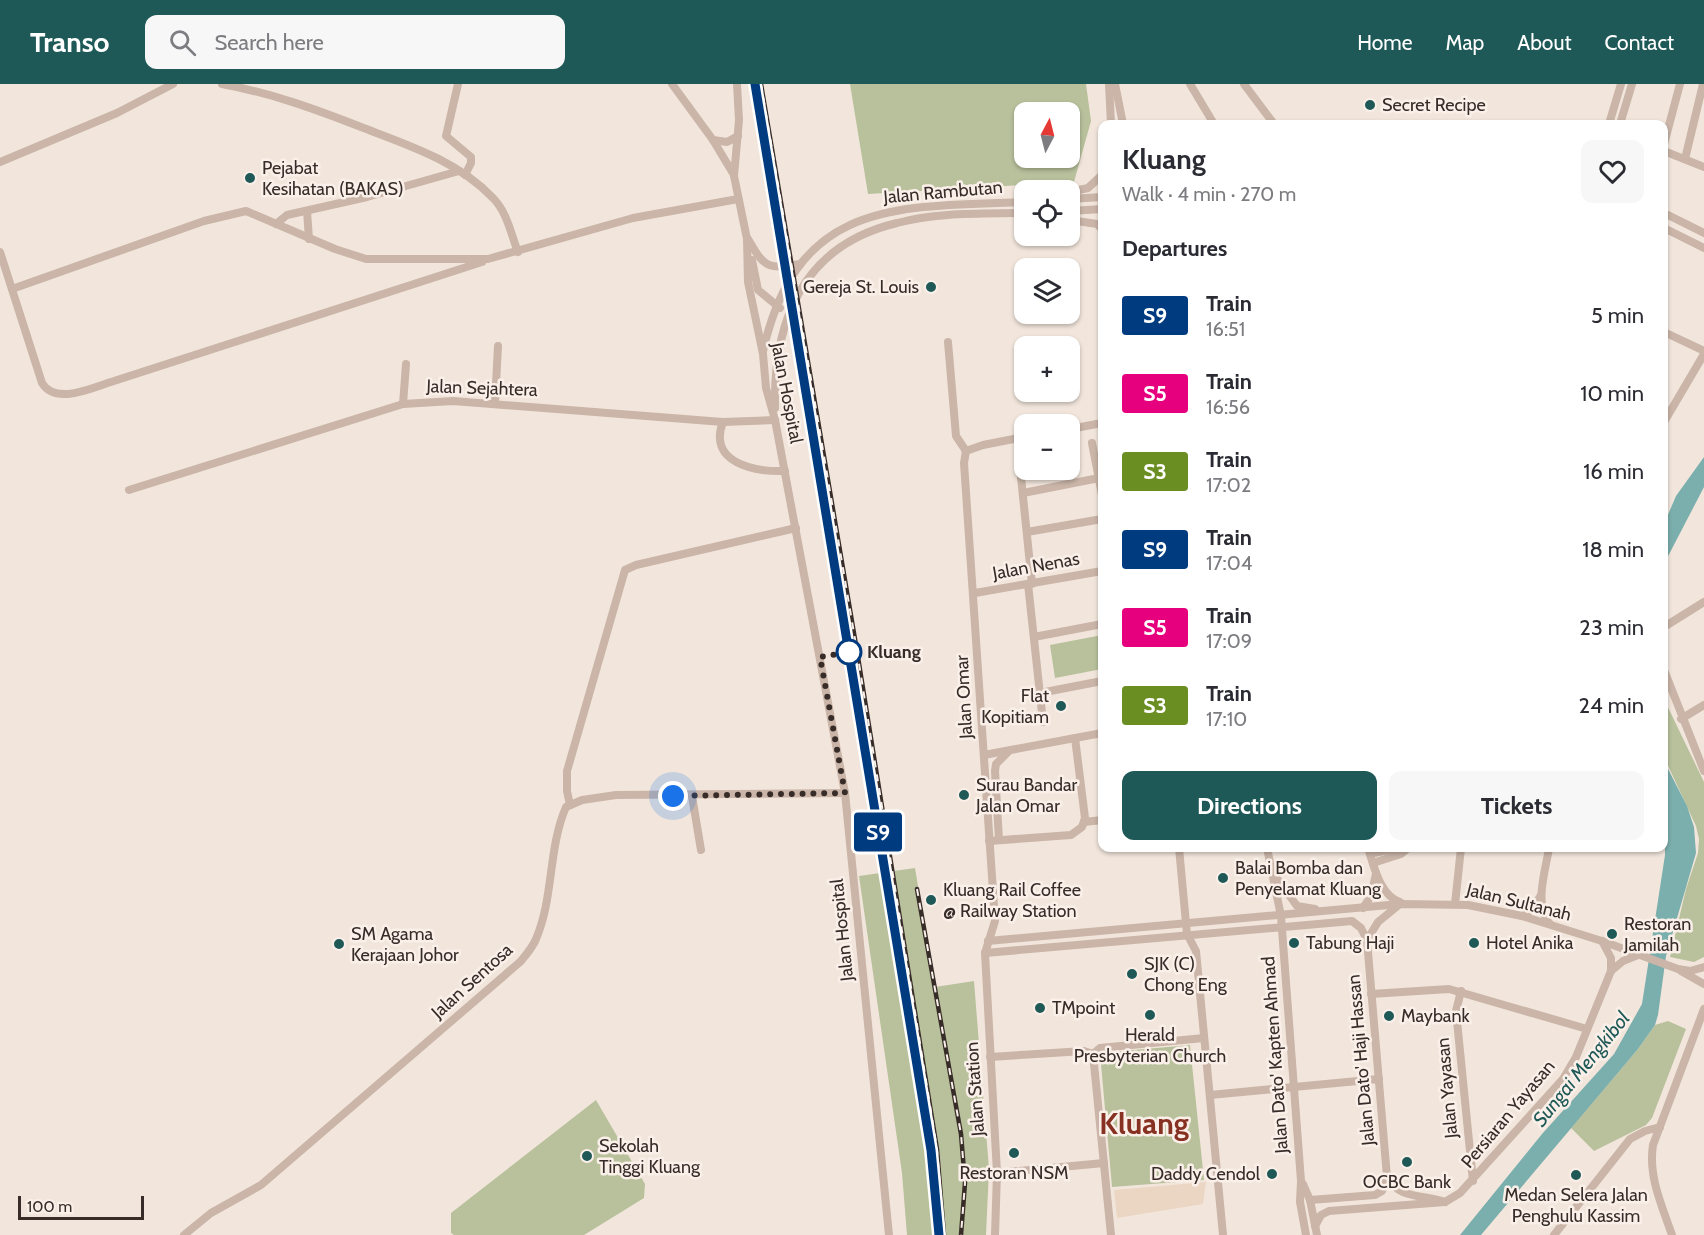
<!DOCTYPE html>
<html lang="en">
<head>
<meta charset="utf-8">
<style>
  :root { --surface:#fff; --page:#f7f7f7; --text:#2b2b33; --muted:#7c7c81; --accent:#1e5957 }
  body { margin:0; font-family:Cabin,sans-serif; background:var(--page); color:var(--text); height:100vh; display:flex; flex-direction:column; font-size:22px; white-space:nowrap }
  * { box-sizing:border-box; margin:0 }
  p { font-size:20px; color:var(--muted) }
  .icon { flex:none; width:33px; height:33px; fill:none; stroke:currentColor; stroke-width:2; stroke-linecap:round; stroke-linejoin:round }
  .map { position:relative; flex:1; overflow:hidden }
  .side { position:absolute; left:1098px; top:36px; width:570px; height:732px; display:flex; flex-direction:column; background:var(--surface); border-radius:12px; box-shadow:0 2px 4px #0004 }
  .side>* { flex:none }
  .badge { padding:0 12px; border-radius:4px; font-size:21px; line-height:39px }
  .needle { width:39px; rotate:7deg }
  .buttons { position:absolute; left:1014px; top:18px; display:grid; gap:12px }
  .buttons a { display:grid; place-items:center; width:66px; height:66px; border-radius:12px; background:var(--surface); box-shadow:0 2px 4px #0004; font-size:30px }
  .scale { position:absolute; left:18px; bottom:15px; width:126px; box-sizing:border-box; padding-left:6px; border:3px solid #372c28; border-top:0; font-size:16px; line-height:21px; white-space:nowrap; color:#372c28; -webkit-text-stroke:4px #faf0e9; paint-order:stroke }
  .you { position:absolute; width:30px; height:30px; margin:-15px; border:4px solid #fff; border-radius:50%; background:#1a73e8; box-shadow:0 0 0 9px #1a73e833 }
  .map>.badge { position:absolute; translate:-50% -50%; box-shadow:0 0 0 3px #fff }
  h2 { padding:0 24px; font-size:22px; line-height:54px }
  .round { display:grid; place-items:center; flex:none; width:63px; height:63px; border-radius:12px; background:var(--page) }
  .summary { display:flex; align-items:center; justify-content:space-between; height:102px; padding:0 24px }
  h1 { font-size:28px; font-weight:700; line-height:45px }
  .cta { display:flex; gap:12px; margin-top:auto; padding:12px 24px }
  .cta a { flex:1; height:69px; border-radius:12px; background:var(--accent); color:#fff; font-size:24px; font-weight:700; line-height:69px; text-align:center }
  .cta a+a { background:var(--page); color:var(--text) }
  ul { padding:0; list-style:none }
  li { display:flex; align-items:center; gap:18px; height:78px; padding:0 24px }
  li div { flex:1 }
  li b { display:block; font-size:22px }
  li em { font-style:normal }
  li .badge { min-width:66px; font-weight:700; text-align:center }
  header { display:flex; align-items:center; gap:36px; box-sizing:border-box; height:84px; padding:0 30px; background:var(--accent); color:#fff }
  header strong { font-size:28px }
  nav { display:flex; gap:33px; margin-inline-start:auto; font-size:21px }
  .search { width:420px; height:54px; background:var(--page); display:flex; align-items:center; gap:15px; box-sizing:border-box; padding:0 21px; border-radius:12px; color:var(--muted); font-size:22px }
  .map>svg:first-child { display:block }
  .green { fill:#b8c19c; fill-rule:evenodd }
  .plaza { fill:#ead6c3 }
  .water { fill:#7bafad }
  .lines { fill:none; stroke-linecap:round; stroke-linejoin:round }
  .minor { stroke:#cab5a8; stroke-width:8 }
  .rail-casing { stroke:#372c28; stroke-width:4.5 }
  .rail { stroke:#faf0e9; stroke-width:2; stroke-dasharray:7; stroke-linecap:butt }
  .line-casing { stroke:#fff; stroke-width:14 }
  .line { stroke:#003b80; stroke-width:9 }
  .walk { stroke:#372c28; stroke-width:6; stroke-dasharray:0 10.8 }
  .poi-dot { fill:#1e5957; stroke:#faf0e9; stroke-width:2 }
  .stop-dot { fill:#fff; stroke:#003b80; stroke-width:3 }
  .labels { text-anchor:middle; stroke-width:5; stroke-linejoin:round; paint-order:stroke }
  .poi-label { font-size:18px; fill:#372c28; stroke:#faf0e9; text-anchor:start }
  .street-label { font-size:18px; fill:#372c28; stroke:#faf0e9 }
  .stop-label { font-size:18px; font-weight:bold; fill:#372c28; stroke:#faf0e9; text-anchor:start }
  .water-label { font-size:20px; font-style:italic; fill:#1e5957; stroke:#faf0e9 }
  .town-label { font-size:30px; font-weight:bold; fill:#863121; stroke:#faf0e9 }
</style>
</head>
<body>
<header>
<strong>Transo</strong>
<div class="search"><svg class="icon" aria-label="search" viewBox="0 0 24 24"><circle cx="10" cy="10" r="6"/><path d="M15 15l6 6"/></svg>Search here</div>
<nav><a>Home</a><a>Map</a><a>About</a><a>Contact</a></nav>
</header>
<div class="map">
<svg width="1704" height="1151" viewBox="0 0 1704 1151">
  <rect width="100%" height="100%" fill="#f2e6dc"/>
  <g class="green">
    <path d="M850 0H1086L1091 37 1074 98 868 110ZM1070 28V74H1024V28Z"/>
    <polygon points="1102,551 1102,585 1055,594 1050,561"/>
    <polygon points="1664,615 1704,698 1704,873 1694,878 1670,873 1686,805 1698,769 1699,755 1696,742 1664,673"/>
    <polygon points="915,784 935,903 974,897 989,1085 986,1151 907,1151 902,1089 859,792"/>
    <polygon points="1668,937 1686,945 1652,1034 1646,1041 1594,1067 1571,1044 1638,965 1655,941"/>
    <polygon points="1190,961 1204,1096 1112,1103 1100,969"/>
    <polygon points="596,1016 645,1100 644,1114 584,1151 454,1151 451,1149 451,1129"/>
  </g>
  <polygon class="plaza" points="1206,1098 1203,1120 1117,1134 1114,1106"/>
  <g class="water">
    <polygon points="1704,373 1704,403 1664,480 1664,440 1676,412"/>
    <polygon points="1664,677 1687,722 1694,743 1696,769 1666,872 1658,931 1655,941 1638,965 1481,1151 1460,1151 1542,1050 1614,970 1642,920 1665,771"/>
  </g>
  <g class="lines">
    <g class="minor">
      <path d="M222 0C271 9 315 25 361 43 408 61 458 77 493 114 507 128 511 150 518 168"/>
      <polyline points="458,0 446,52 471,73 471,79 465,91"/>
      <polyline points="672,0 713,56 734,91"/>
      <polyline points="737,0 739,36 734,92 747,155 748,198 763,270 766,304 775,336 845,709 889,1151"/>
      <polyline points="1109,0 1111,40"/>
      <polyline points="1115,0 1123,40"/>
      <polyline points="1190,0 1214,40"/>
      <polyline points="1244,0 1274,40"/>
      <polyline points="1609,40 1621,0"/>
      <polyline points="1620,40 1632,0"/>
      <polyline points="713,56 727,58 738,52"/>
      <polyline points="1664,60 1680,0"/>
      <polyline points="1664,67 1704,83"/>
      <polyline points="1685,75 1703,0"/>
      <polyline points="0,78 117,29 173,0"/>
      <polyline points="1070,108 1088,104 1102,91"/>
      <polyline points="1070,115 1102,113"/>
      <polyline points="307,127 309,155"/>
      <polyline points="1070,127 1102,125"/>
      <polyline points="1664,129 1704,149"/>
      <polyline points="1070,136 1097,140 1102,145"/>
      <polyline points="276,140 287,131 367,113 459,87"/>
      <polyline points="1664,144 1704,164"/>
      <path d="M748 155C764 183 767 186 800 180"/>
      <path d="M0 168 42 299C56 322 93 303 114 297L482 178"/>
      <polyline points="752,176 758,206 780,224"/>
      <polyline points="12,205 204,137 246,127 335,165 366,175 488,175 633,134 738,115"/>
      <polyline points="1664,248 1704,267"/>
      <polyline points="948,258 956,352 966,367"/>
      <path d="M763 267C798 115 895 123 1024 118"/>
      <polyline points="495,319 498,262"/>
      <polyline points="403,320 406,280"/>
      <path d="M775 324C773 235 804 161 897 139 938 128 982 130 1024 129"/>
      <path d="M723 338C707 379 755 388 785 387"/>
      <polyline points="1664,338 1704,270"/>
      <polyline points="1070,345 1102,339"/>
      <polyline points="1092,359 1102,411"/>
      <polyline points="966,367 964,379 995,837 985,869 997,1089 995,1151"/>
      <polyline points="966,367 983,361 1024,353"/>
      <polyline points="1019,374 1032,500"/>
      <polyline points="129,406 403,320 453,317 723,338 775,336"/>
      <polyline points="1023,409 1099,394"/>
      <polyline points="1027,448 1102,435"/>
      <polyline points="1028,500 1043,638"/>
      <polyline points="975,509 1102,487"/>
      <polyline points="1664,543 1704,518"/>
      <polyline points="1034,553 1102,540"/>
      <polyline points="1664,586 1704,687"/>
      <polyline points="1040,609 1102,597"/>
      <polyline points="1681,635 1704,621"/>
      <polyline points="984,671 1102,649"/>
      <polyline points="692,712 701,766"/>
      <polyline points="570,721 567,707 567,687 625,486 636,481 796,444"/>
      <polyline points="1084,738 1102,736"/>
      <polyline points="999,756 995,687 996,680 1009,667"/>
      <polyline points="989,757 1071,751 1082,743 1085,734 1075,654"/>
      <polyline points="1179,764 1187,850 1196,867 1223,1151"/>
      <polyline points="1267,764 1281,832 1301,1097 1300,1118 1306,1151"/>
      <path d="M1368 764C1374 782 1380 812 1400 818"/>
      <path d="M1549 764C1546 785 1533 822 1550 840"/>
      <polyline points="1370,770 1397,764"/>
      <polyline points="1373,779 1401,770 1408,764"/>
      <polyline points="1276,793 1297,822 1315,825"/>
      <polyline points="1455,820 1461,764"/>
      <polyline points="1363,824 1371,812 1376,790"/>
      <polyline points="1522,832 1533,825 1541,811"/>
      <polyline points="1367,856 1378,838 1400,820"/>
      <polyline points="988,857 1400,820 1468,821 1522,832 1602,857 1678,885 1690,887 1704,883"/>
      <polyline points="1602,857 1611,874 1611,887"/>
      <path d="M985 869 1352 837 1361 844 1367 856 1387 1093C1399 1116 1424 1110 1445 1118"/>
      <polyline points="1681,887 1704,900"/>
      <polyline points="1461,907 1456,927 1473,1097"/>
      <polyline points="1371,910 1449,905 1587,945"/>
      <polyline points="1093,970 1111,1151"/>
      <polyline points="990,973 1084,967 1093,970 1100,964 1204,954"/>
      <polyline points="1210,1011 1379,995"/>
      <polyline points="997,1089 1104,1079"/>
      <polyline points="1303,1100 1310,1116 1317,1151"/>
      <polyline points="1310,1116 1375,1111 1382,1107 1387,1093"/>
      <polyline points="1315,1142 1321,1131 1329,1127 1445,1118 1460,1109 1563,995 1576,973 1611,887 1623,877 1638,871"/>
      <path d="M184 1151 211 1129 261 1101 520 878C526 871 533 863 536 855 554 813 548 764 566 723L582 716 616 711 845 709"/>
      <polyline points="1554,1151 1630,1055 1645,1047 1660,1043"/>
      <path d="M1672 1151C1662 1122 1648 1092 1653 1061L1704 925"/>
    </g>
    <defs>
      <g id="rail">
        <polyline points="761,0 857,567 937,1065 944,1151"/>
        <polyline points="917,805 961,1050 965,1099 961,1151"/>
      </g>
    </defs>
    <use href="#rail" class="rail-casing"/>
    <use href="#rail" class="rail"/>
  </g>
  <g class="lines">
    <defs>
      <polyline id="line" points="755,0 931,1066 939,1151"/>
    </defs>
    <use href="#line" class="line-casing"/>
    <use href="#line" class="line"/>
    <polyline class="walk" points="673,712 845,709 820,573 849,568"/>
  </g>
  <g class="poi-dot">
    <circle cx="1370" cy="21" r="6"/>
    <circle cx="250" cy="94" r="6"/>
    <circle cx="931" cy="203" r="6"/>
    <circle cx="1061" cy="622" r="6"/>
    <circle cx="964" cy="711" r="6"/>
    <circle cx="1223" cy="794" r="6"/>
    <circle cx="931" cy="816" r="6"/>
    <circle cx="1612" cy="850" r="6"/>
    <circle cx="1294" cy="859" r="6"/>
    <circle cx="1474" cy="859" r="6"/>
    <circle cx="339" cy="860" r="6"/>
    <circle cx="1132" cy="890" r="6"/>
    <circle cx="1040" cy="924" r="6"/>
    <circle cx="1150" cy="931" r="6"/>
    <circle cx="1389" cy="932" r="6"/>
    <circle cx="1014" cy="1069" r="6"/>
    <circle cx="587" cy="1072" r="6"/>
    <circle cx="1407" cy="1078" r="6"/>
    <circle cx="1272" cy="1090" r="6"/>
    <circle cx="1576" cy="1091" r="6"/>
  </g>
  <circle class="stop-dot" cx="849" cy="568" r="12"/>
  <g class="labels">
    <g class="poi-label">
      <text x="1382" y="27">Secret Recipe</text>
      <text x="262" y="90">Pejabat<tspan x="262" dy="21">Kesihatan (BAKAS)</tspan></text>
      <text x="919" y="209" text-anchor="end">Gereja St. Louis</text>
      <text x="1049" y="618" text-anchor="end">Flat<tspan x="1049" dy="21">Kopitiam</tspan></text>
      <text x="976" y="707">Surau Bandar<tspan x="976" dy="21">Jalan Omar</tspan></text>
      <text x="1235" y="790">Balai Bomba dan<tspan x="1235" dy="21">Penyelamat Kluang</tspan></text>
      <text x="943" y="812">Kluang Rail Coffee<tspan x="943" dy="21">@ Railway Station</tspan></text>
      <text x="1624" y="846">Restoran<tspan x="1624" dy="21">Jamilah</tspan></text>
      <text x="351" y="856">SM Agama<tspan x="351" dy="21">Kerajaan Johor</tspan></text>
      <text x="1306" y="865">Tabung Haji</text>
      <text x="1486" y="865">Hotel Anika</text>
      <text x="1144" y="886">SJK (C)<tspan x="1144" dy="21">Chong Eng</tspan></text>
      <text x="1052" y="930">TMpoint</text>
      <text x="1401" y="938">Maybank</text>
      <text x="1150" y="957" text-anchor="middle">Herald<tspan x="1150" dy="21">Presbyterian Church</tspan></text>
      <text x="599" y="1068">Sekolah<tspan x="599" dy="21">Tinggi Kluang</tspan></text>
      <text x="1014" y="1095" text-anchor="middle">Restoran NSM</text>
      <text x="1260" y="1096" text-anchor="end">Daddy Cendol</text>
      <text x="1407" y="1104" text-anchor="middle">OCBC Bank</text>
      <text x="1576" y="1117" text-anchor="middle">Medan Selera Jalan<tspan x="1576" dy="21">Penghulu Kassim</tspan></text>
    </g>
    <g class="street-label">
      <text transform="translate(943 108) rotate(-5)" y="6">Jalan Rambutan</text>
      <text transform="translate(482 304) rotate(2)" y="6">Jalan Sejahtera</text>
      <text transform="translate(787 309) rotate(79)" y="6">Jalan Hospital</text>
      <text transform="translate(1036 482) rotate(-10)" y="6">Jalan Nenas</text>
      <text transform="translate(964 613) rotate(-93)" y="6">Jalan Omar</text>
      <text transform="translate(1519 818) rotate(14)" y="6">Jalan Sultanah</text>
      <text transform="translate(842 846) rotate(-96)" y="6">Jalan Hospital</text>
      <text transform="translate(472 897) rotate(-42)" y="6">Jalan Sentosa</text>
      <text transform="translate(1275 971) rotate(-94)" y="6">Jalan Dato' Kapten Ahmad</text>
      <text transform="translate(1361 976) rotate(-95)" y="6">Jalan Dato' Haji Hassan</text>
      <text transform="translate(1447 1004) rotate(-95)" y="6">Jalan Yayasan</text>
      <text transform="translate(975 1005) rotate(-94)" y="6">Jalan Station</text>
      <text transform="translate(1508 1030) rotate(-50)" y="6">Persiaran Yayasan</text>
    </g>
    <g class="stop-label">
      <text x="867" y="574">Kluang</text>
    </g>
    <g class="water-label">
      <text transform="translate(1581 985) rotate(-51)" y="7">Sungai Mengkibol</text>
    </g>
    <g class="town-label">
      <text x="1144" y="1050">Kluang</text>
    </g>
  </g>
</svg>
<div class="buttons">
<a><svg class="needle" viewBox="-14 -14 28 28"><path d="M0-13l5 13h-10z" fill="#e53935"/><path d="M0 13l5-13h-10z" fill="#7c7c81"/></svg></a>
<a><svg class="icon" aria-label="locate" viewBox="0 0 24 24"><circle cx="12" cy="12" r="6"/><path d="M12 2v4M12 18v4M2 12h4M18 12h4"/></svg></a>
<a><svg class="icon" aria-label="layers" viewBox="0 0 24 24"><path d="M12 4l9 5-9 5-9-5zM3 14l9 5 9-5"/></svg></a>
<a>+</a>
<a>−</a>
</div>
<div class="scale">100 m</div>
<div class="you" style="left:673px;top:712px"></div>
<b class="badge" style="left:878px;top:748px;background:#003b80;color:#fff">S9</b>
<section class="side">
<div class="summary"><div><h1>Kluang</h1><p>Walk · 4 min · 270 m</p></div><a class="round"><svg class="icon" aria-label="heart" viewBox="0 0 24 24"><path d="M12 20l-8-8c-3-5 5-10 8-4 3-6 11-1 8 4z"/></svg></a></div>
<h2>Departures</h2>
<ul>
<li><span class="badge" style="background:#003b80;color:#fff">S9</span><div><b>Train</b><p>16:51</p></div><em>5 min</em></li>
<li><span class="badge" style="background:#e6007e;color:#fff">S5</span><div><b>Train</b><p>16:56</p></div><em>10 min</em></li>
<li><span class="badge" style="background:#6b8e23;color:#fff">S3</span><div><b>Train</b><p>17:02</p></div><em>16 min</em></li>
<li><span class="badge" style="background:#003b80;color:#fff">S9</span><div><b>Train</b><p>17:04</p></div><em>18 min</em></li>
<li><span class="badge" style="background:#e6007e;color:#fff">S5</span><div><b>Train</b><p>17:09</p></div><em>23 min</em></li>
<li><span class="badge" style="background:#6b8e23;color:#fff">S3</span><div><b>Train</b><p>17:10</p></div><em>24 min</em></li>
</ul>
<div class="cta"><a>Directions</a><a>Tickets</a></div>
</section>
</div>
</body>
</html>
